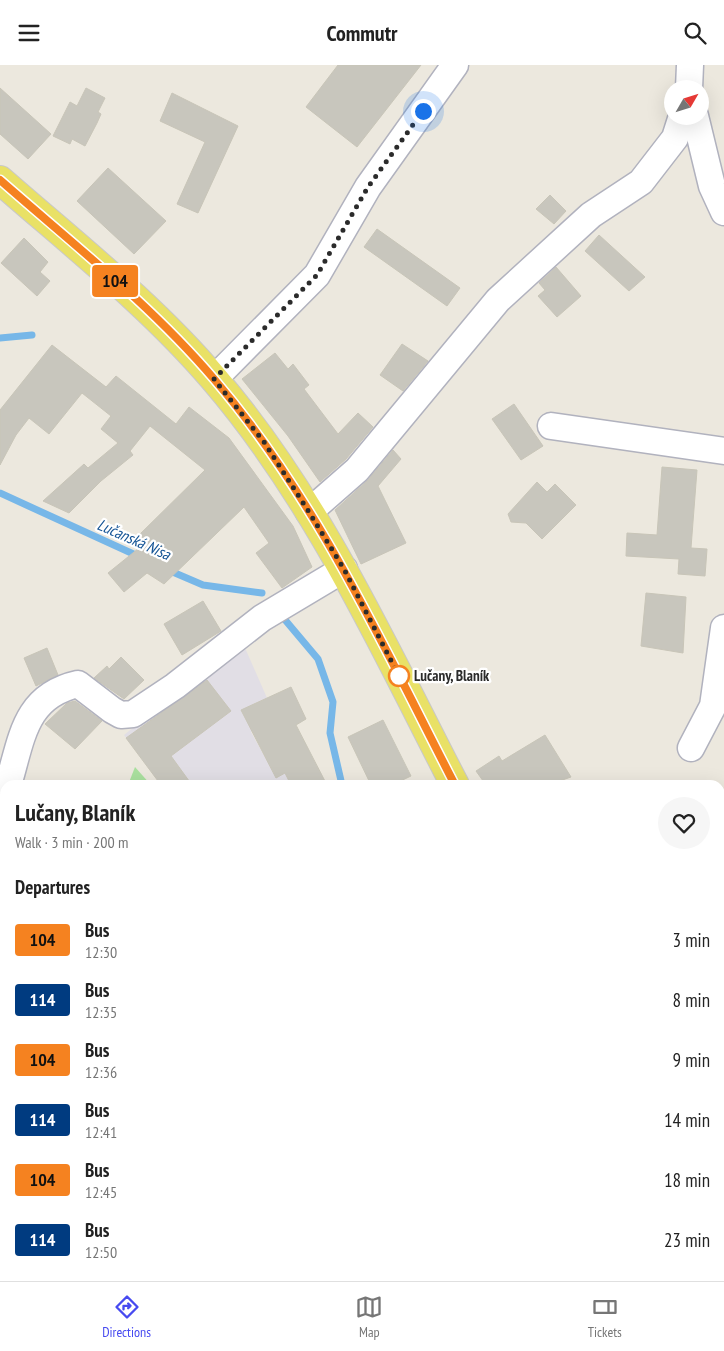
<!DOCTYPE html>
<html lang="en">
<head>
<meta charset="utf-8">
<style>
  :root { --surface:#fff; --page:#f6f6f6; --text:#222; --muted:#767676; --line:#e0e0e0; --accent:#474af0 }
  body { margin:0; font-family:"PT Sans Narrow",sans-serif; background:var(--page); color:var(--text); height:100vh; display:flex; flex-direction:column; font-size:19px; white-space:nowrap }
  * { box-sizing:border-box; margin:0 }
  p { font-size:16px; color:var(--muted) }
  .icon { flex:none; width:28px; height:28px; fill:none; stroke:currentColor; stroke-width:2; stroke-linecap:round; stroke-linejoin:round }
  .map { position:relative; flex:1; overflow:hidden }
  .sheet { position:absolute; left:0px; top:715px; width:725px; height:501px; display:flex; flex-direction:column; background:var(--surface); border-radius:15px 15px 0 0; box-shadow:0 5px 20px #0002 }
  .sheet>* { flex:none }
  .badge { padding:0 10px; border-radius:4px; font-size:18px; line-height:32px }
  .needle { width:32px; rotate:51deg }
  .fabs { position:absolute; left:664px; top:15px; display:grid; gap:10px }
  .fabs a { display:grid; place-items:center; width:45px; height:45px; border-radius:50%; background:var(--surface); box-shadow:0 5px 20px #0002; font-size:25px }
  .you { position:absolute; width:25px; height:25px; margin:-12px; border:4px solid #fff; border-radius:50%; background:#1a73e8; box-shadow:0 0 0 8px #1a73e833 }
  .map>.badge { position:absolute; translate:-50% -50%; box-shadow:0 0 0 2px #fff }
  h2 { padding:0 15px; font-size:19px; line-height:45px }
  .round { display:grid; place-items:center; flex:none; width:52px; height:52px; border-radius:26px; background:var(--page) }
  .headline { display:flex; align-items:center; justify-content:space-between; height:85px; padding:0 15px }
  h1 { font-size:24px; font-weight:700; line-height:38px }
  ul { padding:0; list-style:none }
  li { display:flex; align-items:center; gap:15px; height:60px; padding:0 15px }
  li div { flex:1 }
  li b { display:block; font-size:19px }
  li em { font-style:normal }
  li .badge { min-width:55px; font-weight:700; text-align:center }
  header { display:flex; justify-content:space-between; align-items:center; height:65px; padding:0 15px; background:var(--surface); font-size:22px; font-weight:700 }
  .tab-bar { display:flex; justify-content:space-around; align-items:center; height:70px; border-top:1px solid var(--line); background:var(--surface); font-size:14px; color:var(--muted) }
  .tab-bar a { display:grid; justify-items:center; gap:2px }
  .tab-bar .current { color:var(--accent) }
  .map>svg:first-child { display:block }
  .industrial { fill:#e1dee5 }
  .green { fill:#a9e09e }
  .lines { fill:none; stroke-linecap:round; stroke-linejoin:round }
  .stream { stroke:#77b7e8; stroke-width:7 }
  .building { fill:#c8c6bd; stroke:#c8c5b8 }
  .street-casing { stroke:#b1b2be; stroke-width:29 }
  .secondary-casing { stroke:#b1b2be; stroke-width:30 }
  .primary-casing { stroke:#c8c8c8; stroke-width:30 }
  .street { stroke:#fff; stroke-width:26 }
  .secondary { stroke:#fff; stroke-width:28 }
  .primary { stroke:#e9e166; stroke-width:28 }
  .rail { stroke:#a2a1b4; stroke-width:4 }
  .line-casing { stroke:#fff; stroke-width:11 }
  .line { stroke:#f58220; stroke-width:8 }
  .walk { stroke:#2b2b2b; stroke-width:5; stroke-dasharray:0 9 }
  .stop-dot { fill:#fff; stroke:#f58220; stroke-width:2.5 }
  .labels { text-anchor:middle; stroke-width:4.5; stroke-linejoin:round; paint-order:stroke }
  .stop-label { font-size:15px; font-weight:bold; fill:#2b2b2b; stroke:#fff; text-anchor:start }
  .water-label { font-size:16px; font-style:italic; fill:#155495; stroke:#fff }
</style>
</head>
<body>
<header><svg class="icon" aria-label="menu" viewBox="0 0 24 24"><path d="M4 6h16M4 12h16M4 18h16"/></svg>Commutr<svg class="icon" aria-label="search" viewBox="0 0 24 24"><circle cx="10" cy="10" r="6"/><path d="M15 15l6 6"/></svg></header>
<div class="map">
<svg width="724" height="1216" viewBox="0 0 724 1216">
  <rect width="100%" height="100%" fill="#ece8de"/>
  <polygon class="industrial" points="242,576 267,633 250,641 262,662 251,667 276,712 286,708 290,720 302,715 304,720 161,720 124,670"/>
  <g class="green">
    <polygon points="135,702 151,720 128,720"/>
    <polygon points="0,835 5,839 5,909 0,897"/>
  </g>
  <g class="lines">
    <g class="stream">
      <polyline points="0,273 32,270"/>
      <polyline points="0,428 140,492"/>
      <polyline points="168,505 203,520 262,528"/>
      <polyline points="286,556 318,594 333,637 330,668 342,720"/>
    </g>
  </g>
  <g class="building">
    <polygon points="338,0 421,0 357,82 306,42"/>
    <polygon points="0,23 51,69 28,94 0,69"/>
    <polygon points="86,23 105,33 98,47 101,49 97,58 85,81 72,74 70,79 53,71 70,37 77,41"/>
    <polygon points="172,28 238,61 198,148 177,139 205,77 160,56"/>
    <polygon points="108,103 166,156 134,189 77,136"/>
    <polygon points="550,130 566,146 554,159 536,144"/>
    <polygon points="377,164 460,223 447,241 364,182"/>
    <polygon points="599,170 645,212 629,226 585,186"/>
    <polygon points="24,173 48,197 40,207 50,216 37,231 1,198"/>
    <polygon points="556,202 581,231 557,252 538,231 545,225 539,218"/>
    <polygon points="402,279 428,296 403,326 380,310"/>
    <polygon points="52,280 106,322 116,311 176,359 189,342 229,373 293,461 312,502 282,523 256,488 269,478 244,442 164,519 147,508 124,527 108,508 144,479 137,472 205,405 150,361 130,386 133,390 101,416 69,448 43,436 84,399 88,403 118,378 101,364 111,351 82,328 49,369 29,353 16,370 0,400 0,345"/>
    <polygon points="275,288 288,304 293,299 309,320 304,324 338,369 358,348 373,362 346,394 320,417 288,371 242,314"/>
    <polygon points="514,339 543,381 521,395 492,354"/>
    <polygon points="393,385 401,394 378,421 406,478 361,499 335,445 367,416"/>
    <polygon points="662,402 697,405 691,483 707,484 705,511 678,509 679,494 626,491 627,468 657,470"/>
    <polygon points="537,417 547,427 555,419 576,440 542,474 526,458 511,457 508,449"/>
    <polygon points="646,528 686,532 683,588 641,581"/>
    <polygon points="203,536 221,566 182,590 164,559"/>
    <polygon points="47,583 58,610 36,621 24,593"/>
    <polygon points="121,592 144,615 124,634 94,613 107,601 109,604"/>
    <polygon points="207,615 231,646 171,691 192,720 161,720 126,673"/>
    <polygon points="291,622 306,654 296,660 327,720 291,720 285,708 276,713 241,645"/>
    <polygon points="75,636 102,656 75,684 45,659 67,638"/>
    <polygon points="383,655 411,711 392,720 371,720 348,672"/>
    <polygon points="545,670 571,712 548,720 486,720 476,706 499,691 502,696"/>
  </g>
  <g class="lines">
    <defs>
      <g id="street">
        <polyline points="689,24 690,0"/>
        <polyline points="695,51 712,121 724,147"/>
        <polyline points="214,314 317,210 368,122 455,0"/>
        <polyline points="551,361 724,386"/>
        <polyline points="309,447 357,405 498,235 591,150 641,117 675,73 682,51"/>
        <polyline points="691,683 713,641 724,563"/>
        <path d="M8 720C22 674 24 631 78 619L112 645 121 650 133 649 175 621 262 553 344 504"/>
        <polyline points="0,749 5,732"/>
        <polyline points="212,1216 215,1211"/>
      </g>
      <g id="secondary">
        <polyline points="720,852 724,852"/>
        <polyline points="412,1211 412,1216"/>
      </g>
      <g id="primary">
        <path d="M0 115C73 179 151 240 214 314 317 434 383 581 455 720"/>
        <polyline points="720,1192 724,1199"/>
      </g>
    </defs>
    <use href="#street" class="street-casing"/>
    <use href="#secondary" class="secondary-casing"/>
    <use href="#primary" class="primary-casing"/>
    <use href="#street" class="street"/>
    <use href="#secondary" class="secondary"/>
    <use href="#primary" class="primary"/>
    <g class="rail">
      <polyline points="0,940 5,951"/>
      <polyline points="119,1211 121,1216"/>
    </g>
  </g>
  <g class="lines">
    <defs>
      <path id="line" d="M0 115C73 179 151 240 214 314 317 434 383 581 455 720"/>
    </defs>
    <use href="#line" class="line-casing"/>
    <use href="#line" class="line"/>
    <polyline class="walk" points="399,611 344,504 309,447 264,377 214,314 317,210 368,122 423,46"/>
  </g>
  <circle class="stop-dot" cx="399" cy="611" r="10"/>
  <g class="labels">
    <g class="stop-label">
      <text x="414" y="616">Lučany, Blaník</text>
    </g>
    <g class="water-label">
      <text transform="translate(134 474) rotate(24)" y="6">Lučanská Nisa</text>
    </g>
  </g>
</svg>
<div class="fabs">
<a><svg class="needle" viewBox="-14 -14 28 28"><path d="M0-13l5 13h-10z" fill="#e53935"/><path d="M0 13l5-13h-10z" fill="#767676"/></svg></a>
</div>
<div class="you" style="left:423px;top:46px"></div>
<b class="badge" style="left:115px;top:216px;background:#f58220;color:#111">104</b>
<section class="sheet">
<div class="headline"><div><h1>Lučany, Blaník</h1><p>Walk · 3 min · 200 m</p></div><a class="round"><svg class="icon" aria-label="heart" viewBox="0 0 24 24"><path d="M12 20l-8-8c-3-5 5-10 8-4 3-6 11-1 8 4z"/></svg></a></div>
<h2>Departures</h2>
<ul>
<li><span class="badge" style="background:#f58220;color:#111">104</span><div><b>Bus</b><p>12:30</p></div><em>3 min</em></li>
<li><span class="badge" style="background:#003b80;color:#fff">114</span><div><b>Bus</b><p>12:35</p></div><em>8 min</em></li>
<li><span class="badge" style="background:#f58220;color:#111">104</span><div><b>Bus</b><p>12:36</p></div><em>9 min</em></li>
<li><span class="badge" style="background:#003b80;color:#fff">114</span><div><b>Bus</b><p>12:41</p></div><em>14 min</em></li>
<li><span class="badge" style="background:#f58220;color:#111">104</span><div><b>Bus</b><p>12:45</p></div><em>18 min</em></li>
<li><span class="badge" style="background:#003b80;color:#fff">114</span><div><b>Bus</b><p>12:50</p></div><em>23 min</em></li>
</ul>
</section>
</div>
<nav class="tab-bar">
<a class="current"><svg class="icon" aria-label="directions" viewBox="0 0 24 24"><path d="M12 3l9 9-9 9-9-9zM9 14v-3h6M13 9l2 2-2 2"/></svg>Directions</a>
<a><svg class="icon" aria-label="map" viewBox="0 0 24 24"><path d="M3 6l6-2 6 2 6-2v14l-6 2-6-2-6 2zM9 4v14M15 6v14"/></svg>Map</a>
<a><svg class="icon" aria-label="tickets" viewBox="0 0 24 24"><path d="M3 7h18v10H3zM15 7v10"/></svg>Tickets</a>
</nav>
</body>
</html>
